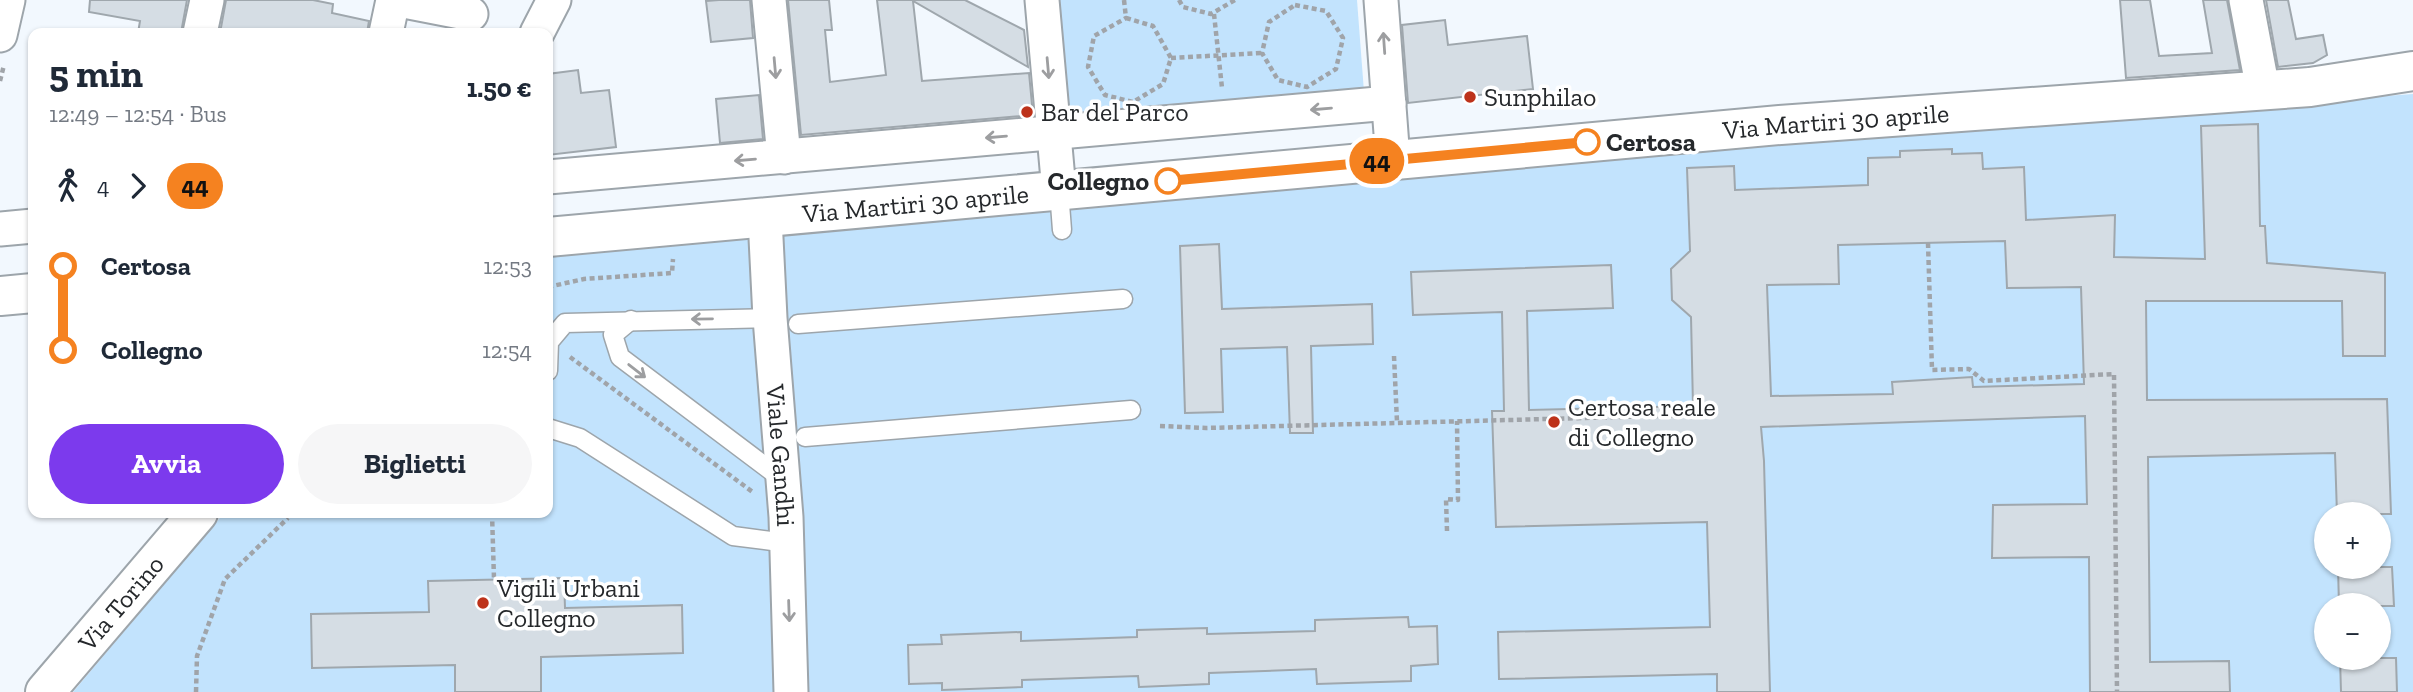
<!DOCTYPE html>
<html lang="it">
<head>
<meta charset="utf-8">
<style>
  :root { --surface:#fff; --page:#f6f6f7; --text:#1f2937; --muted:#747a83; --accent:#7c3aed }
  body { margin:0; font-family:"Zilla Slab",serif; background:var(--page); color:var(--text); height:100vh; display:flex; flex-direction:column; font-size:26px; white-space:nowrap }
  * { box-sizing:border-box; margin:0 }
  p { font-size:23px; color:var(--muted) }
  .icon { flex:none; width:38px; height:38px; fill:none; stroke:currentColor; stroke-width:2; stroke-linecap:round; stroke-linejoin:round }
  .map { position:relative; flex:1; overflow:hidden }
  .details { position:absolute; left:28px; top:28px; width:525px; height:490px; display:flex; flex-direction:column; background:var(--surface); border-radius:14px; box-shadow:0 2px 5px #0004 }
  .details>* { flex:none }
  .badge { padding:0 14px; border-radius:23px; font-size:24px; line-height:46px }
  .fabs { position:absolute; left:2314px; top:502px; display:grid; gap:14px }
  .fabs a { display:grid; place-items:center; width:77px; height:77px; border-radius:50%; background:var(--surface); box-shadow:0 2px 5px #0004; font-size:35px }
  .map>.badge { position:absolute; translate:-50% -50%; box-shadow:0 0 0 4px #fff }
  .legs { display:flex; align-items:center; gap:10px; height:77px; padding:0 21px; font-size:23px }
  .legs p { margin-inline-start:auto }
  .head { display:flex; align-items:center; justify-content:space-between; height:119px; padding:0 21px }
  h1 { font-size:38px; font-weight:700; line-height:52px }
  .action { display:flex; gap:14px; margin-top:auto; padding:14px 21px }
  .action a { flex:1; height:80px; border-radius:42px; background:var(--accent); color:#fff; font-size:28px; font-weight:700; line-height:80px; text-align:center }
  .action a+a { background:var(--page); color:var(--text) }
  ul { padding:0 21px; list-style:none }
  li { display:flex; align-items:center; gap:24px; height:84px; font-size:26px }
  li i { display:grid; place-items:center; width:10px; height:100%; margin:0 9px; background:currentColor }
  li i::after { content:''; width:18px; height:18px; margin:-9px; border:5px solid; border-radius:50%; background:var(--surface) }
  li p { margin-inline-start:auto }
  li:first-child i { background:linear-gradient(#0000 50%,currentColor 0) }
  li:last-child i { background:linear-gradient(currentColor 50%,#0000 0) }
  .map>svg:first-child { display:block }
  .green { fill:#c2e3fd; fill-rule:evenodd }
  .building { fill:#d5dde4; stroke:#9fa7ad; stroke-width:2; fill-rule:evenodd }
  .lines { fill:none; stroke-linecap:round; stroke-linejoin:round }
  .service-casing { stroke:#9da5ab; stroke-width:21 }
  .minor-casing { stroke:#9da5ab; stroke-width:37 }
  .tertiary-casing { stroke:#9da5ab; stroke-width:42 }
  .path { stroke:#a0a4a9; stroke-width:4.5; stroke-dasharray:5 3.5; stroke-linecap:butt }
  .service { stroke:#fff; stroke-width:18 }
  .minor { stroke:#fff; stroke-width:33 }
  .tertiary { stroke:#fff; stroke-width:38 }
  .oneway { stroke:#9d9ea0 }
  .line-1-casing { stroke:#fff; stroke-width:16 }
  .line-1 { stroke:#f58220; stroke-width:10 }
  .poi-dot { fill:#bd321a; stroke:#fff; stroke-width:2.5 }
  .stop-1-dot { fill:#fff; stroke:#f58220; stroke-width:3.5 }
  .labels { text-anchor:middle; stroke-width:7; stroke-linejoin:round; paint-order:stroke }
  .poi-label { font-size:26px; fill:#25282b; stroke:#fff; text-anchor:start }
  .street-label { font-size:26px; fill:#25282b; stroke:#fff }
  .stop-label { font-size:26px; font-weight:bold; fill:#25282b; stroke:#fff; text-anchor:start }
</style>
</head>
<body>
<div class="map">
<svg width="2413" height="692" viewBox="0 0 2413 692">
  <rect width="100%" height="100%" fill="#f2f8fe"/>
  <g class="green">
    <polygon points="1057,0 1357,0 1364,92 1068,118"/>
    <path d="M2413 94V692H73L224 513H548V256L1502 167 2003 124ZM2326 514H2378V567H2326ZM2326 606H2378V658H2326Z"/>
  </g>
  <g class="building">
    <polygon points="90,0 187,0 181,33 138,33 140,21 89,12"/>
    <polygon points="226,0 313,0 333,4 332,13 369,21 367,33 220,33"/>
    <polygon points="719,0 750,0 753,38 711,42 706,1"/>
    <polygon points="788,0 829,0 832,30 825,30 830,82 886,75 877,0 965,0 1024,30 1028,67 913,1 922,81 1029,73 1033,115 801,135"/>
    <polygon points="2120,0 2150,0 2159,56 2212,53 2203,0 2227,0 2240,70 2126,78"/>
    <polygon points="2266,0 2288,0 2296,39 2323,35 2327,55 2313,63 2278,67"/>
    <polygon points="1445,20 1448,45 1527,36 1533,89 1408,103 1402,25"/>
    <polygon points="578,70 581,93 609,90 616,147 548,155 548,74"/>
    <polygon points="759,95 763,139 720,143 716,99"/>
    <path d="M2258 124 2260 226H2265L2267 263 2385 273V356H2343L2342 301H2146L2147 400 2387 399 2391 514H2337L2335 453 2148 457 2150 662 2229 661 2230 692H2090L2089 557 1992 558 1993 505 2087 504 2085 416 1761 427 1764 461 1770 692H1717V674L1499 679 1498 632 1710 627 1707 522 1496 527 1492 411H1504L1502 312 1413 315 1411 272 1611 265 1613 308 1527 311 1529 410 1693 406 1691 317 1672 300 1671 269 1690 251 1687 168 1734 166 1735 190 1868 185V158L1900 157V151L1952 149V154L1982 153 1983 169 2024 167 2026 220 2115 215 2114 257 2205 259 2201 126ZM2005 241 2007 288 2081 287 2084 384 1973 387 1972 377 1892 382 1893 394 1771 396 1767 285 1839 284 1838 245Z"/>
    <polygon points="1219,244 1222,309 1372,304 1373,344 1311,346 1313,433 1290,433 1287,347 1221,349 1223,412 1185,413 1180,246"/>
    <polygon points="2338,567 2392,567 2394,606 2339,606"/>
    <polygon points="564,578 565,608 682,605 683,653 541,657 541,692 455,692 455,665 312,668 311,614 429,612 428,581"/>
    <polygon points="1408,617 1409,627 1437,626 1438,664 1411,666 1411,681 1317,684 1316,669 1209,673 1209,684 1139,687 1138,676 1022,680 1022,687 942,690 942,683 909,684 908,645 942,644 941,635 1021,632 1021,641 1137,637 1137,630 1207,628 1207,634 1315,631 1315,620"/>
    <polygon points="2340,658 2396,658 2397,692 2341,692"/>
  </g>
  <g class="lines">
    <defs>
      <g id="service">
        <polyline points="1059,191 1062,230"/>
        <polyline points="631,320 613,335 620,357 782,479"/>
        <polyline points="798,324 1123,299"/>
        <polyline points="548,371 549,342 565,323 770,318"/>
        <polyline points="548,428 580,438 733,536 787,543"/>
        <polyline points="805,437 1131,410"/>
      </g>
      <g id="minor">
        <polyline points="399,0 471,14"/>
        <polyline points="769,0 784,157"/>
        <polyline points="1042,0 1059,191"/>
        <polyline points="1381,0 1393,160"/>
        <polyline points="2246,0 2263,90"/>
        <polyline points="200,33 207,0"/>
        <polyline points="386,33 393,0"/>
        <polyline points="537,33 554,0"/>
        <polyline points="0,35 8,0"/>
        <polyline points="548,177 1389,103"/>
        <path id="s1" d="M765 218 770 318 786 517 791 692"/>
        <polyline points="0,229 33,226"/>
      </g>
      <g id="tertiary">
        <path id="s2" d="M548 237 1780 125 2310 87 2413 71"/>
        <polyline points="0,296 33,293"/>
        <path id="s3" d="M45 692 198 513"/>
      </g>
    </defs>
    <use href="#service" class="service-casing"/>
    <use href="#minor" class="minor-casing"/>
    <use href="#tertiary" class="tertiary-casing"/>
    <g class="path">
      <polyline points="1124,0 1126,18"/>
      <polyline points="1179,0 1183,7 1211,14 1235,0"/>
      <polygon points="1295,5 1326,11 1343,38 1336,69 1307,87 1278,80 1262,53 1269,22"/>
      <polyline points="1214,14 1222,88"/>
      <polygon points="1126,18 1153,26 1171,58 1163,84 1133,102 1105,95 1088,67 1094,36"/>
      <polyline points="1171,58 1262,53"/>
      <polyline points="0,81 4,65"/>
      <polyline points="1928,243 1932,370 1969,369 1984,381 2114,374 2117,692"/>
      <polyline points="548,287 584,279 672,273 673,259"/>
      <polyline points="1394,356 1397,422"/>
      <polyline points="570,357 754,493"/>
      <polyline points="1160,426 1206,428 1698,415"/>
      <polyline points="492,513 494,579"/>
      <polyline points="1447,531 1446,499 1458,500 1457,421"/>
      <polyline points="196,692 197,656 225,579 288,518"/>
    </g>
    <use href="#service" class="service"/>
    <use href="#minor" class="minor"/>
    <use href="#tertiary" class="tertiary"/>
  </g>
  <defs><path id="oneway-shaft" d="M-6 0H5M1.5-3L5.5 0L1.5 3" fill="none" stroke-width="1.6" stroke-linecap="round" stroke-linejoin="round" transform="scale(1.75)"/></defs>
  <g class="oneway">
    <use href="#oneway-shaft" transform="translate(1384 43) rotate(-94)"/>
    <use href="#oneway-shaft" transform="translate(775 68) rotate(85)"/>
    <use href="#oneway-shaft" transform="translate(1048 68) rotate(85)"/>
    <use href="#oneway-shaft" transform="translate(1321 109) rotate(175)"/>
    <use href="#oneway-shaft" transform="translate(996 137) rotate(175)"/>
    <use href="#oneway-shaft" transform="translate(745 160) rotate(175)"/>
    <use href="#oneway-shaft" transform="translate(702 319) rotate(179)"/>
    <use href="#oneway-shaft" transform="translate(637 371) rotate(38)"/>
    <use href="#oneway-shaft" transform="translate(789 611) rotate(88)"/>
  </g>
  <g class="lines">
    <defs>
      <polyline id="line-1" points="1168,181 1587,142"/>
    </defs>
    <use href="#line-1" class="line-1-casing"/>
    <use href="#line-1" class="line-1"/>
  </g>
  <g class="poi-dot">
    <circle cx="1470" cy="97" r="7"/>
    <circle cx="1027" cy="112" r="7"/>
    <circle cx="1554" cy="422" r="7"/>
    <circle cx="483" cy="603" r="7"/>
  </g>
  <g class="stop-1-dot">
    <circle cx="1587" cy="142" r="12"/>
    <circle cx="1168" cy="181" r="12"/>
  </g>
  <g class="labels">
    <g class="poi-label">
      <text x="1484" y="106">Sunphilao</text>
      <text x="1041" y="121">Bar del Parco</text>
      <text x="1568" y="416">Certosa reale<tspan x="1568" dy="30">di Collegno</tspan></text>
      <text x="497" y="597">Vigili Urbani<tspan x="497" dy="30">Collegno</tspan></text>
    </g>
    <g class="street-label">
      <text dy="9" stroke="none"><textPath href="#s2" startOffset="1293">Via Martiri 30 aprile</textPath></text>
      <text dy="9" stroke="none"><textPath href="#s2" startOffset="369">Via Martiri 30 aprile</textPath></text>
      <text dy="9" stroke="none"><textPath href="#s1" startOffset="238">Viale Gandhi</textPath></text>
      <text dy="9" stroke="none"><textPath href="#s3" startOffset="117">Via Torino</textPath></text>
    </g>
    <g class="stop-label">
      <text x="1606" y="151">Certosa</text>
      <text x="1149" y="190" text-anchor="end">Collegno</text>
    </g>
  </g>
</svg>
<div class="fabs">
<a>+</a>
<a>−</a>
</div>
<b class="badge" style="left:1377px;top:161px;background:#f58220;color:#111">44</b>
<section class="details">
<div class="head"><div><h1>5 min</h1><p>12:49 – 12:54 · Bus</p></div><b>1.50 €</b></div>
<div class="legs"><svg class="icon" aria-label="walk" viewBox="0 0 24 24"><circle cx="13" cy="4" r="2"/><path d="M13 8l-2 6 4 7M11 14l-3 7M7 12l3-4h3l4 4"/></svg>4<svg class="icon" aria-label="forward" viewBox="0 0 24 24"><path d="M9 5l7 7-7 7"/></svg><b class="badge" style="background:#f58220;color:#111">44</b></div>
<ul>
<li><i style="color:#f58220"></i><b>Certosa</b><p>12:53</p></li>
<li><i style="color:#f58220"></i><b>Collegno</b><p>12:54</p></li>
</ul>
<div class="action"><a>Avvia</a><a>Biglietti</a></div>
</section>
</div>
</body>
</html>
